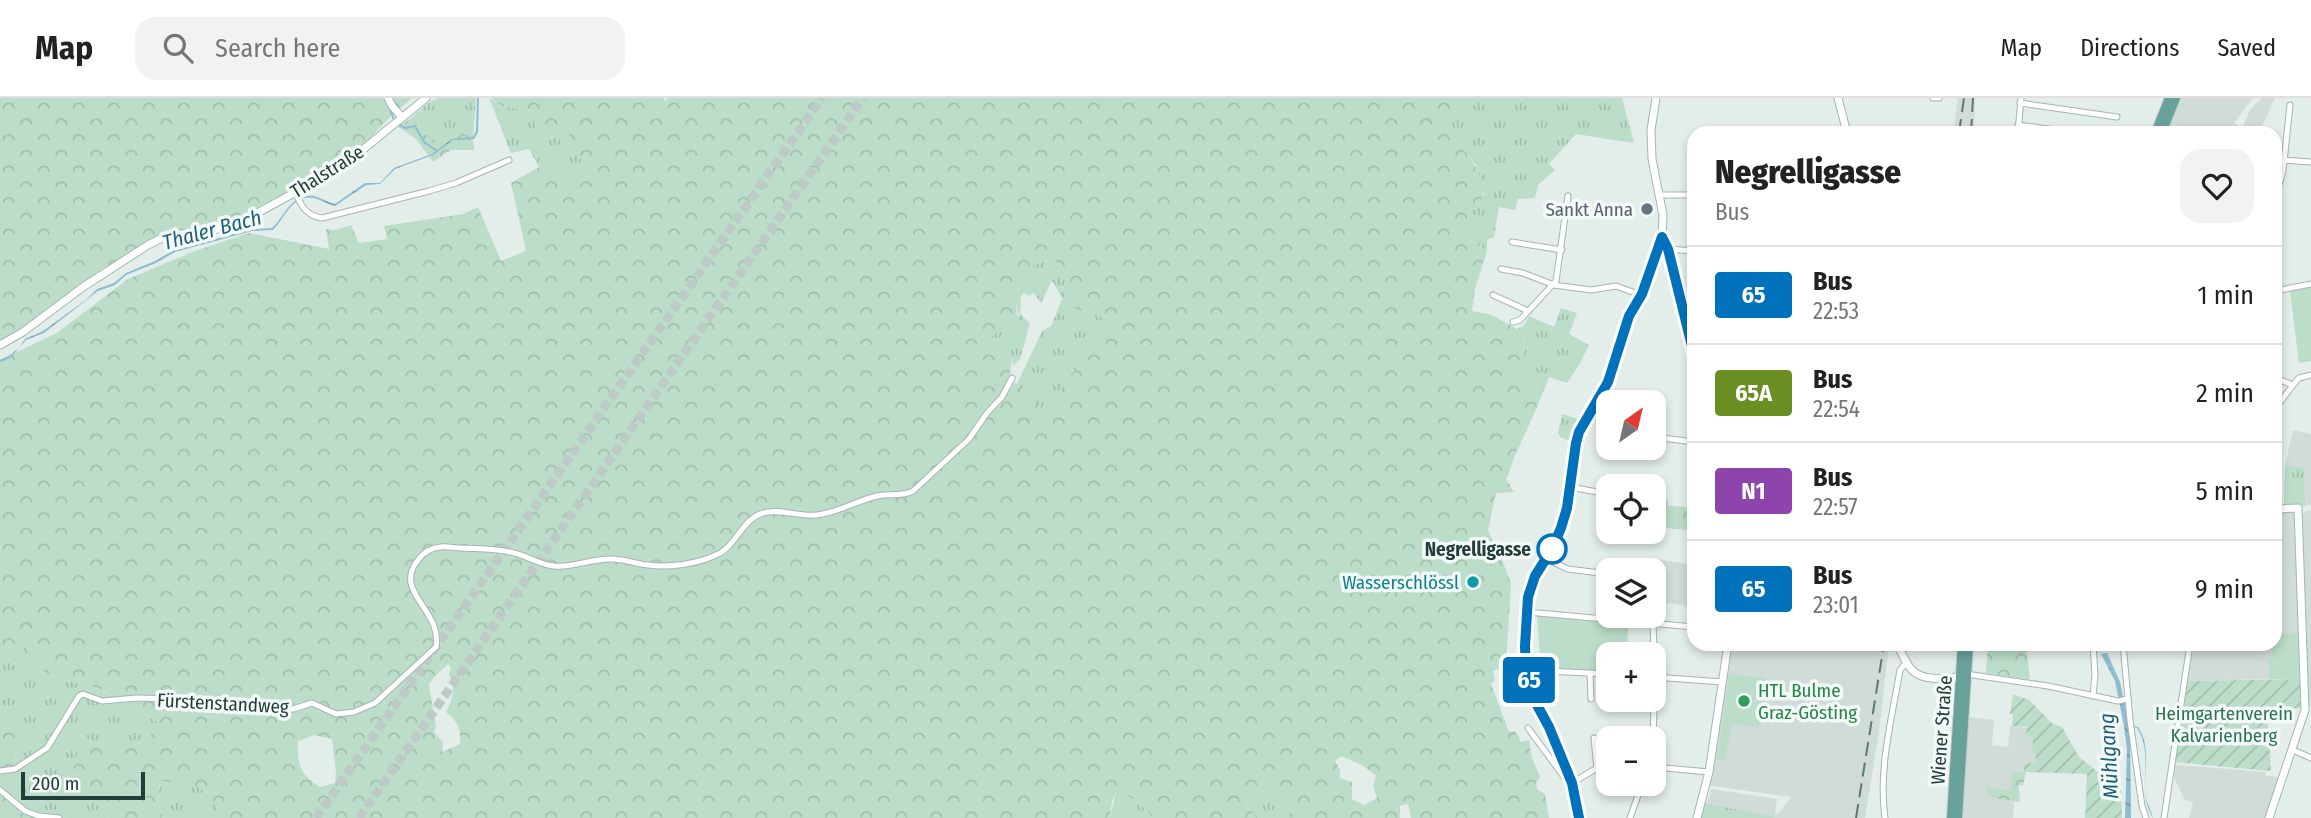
<!DOCTYPE html>
<html lang="en">
<head>
<meta charset="utf-8">
<style>
  :root { --surface:#fff; --page:#f2f2f2; --text:#222; --muted:#767676; --line:#e0e0e0 }
  body { margin:0; font-family:"Fira Sans Condensed",sans-serif; background:var(--page); color:var(--text); height:100vh; display:flex; flex-direction:column; font-size:26px; white-space:nowrap }
  * { box-sizing:border-box; margin:0 }
  p { font-size:23px; color:var(--muted) }
  .icon { flex:none; width:38px; height:38px; fill:none; stroke:currentColor; stroke-width:2; stroke-linecap:round; stroke-linejoin:round }
  .map { position:relative; flex:1; overflow:hidden }
  .side { position:absolute; left:1687px; top:28px; width:595px; height:525px; display:flex; flex-direction:column; background:var(--surface); border-radius:21px; box-shadow:0 4px 10px #0003 }
  .side>* { flex:none }
  .badge { padding:0 14px; border-radius:5px; font-size:24px; line-height:46px }
  .needle { width:46px; rotate:34deg }
  .buttons { position:absolute; left:1596px; top:292px; display:grid; gap:14px }
  .buttons a { display:grid; place-items:center; width:70px; height:70px; border-radius:14px; background:var(--surface); box-shadow:0 4px 10px #0003; font-size:35px }
  .scale { position:absolute; left:21px; bottom:18px; width:124px; box-sizing:border-box; padding-left:7px; border:4px solid #233e3a; border-top:0; font-size:19px; line-height:24px; white-space:nowrap; color:#233e3a; -webkit-text-stroke:5px #f3f9f7; paint-order:stroke }
  .map>.badge { position:absolute; translate:-50% -50%; box-shadow:0 0 0 4px #fff }
  .round { display:grid; place-items:center; flex:none; width:74px; height:74px; border-radius:21px; background:var(--page) }
  .overview { display:flex; align-items:center; justify-content:space-between; height:119px; padding:0 28px }
  h1 { font-size:33px; font-weight:800; line-height:52px }
  ul { padding:0; list-style:none }
  li { display:flex; align-items:center; gap:21px; height:98px; padding:0 28px; border-top:2px solid var(--line) }
  li div { flex:1 }
  li b { display:block; font-size:26px }
  li em { font-style:normal }
  li .badge { min-width:77px; font-weight:700; text-align:center }
  header { display:flex; align-items:center; gap:42px; box-sizing:border-box; height:98px; padding:0 35px; background:var(--surface); border-bottom:2px solid var(--line) }
  header strong { font-size:33px }
  nav { display:flex; gap:38px; margin-inline-start:auto; font-size:24px }
  .search { width:490px; height:63px; background:var(--page); display:flex; align-items:center; gap:18px; box-sizing:border-box; padding:0 24px; border-radius:21px; color:var(--muted); font-size:26px }
  .map>svg:first-child { display:block }
  .built { fill:#d1dcd9 }
  .grass { fill:url(#grass-tufts) }
  .forest { fill:url(#forest-crowns); fill-rule:evenodd }
  .garden { fill:url(#garden-furrows) }
  .pitch { fill:#bcddca }
  .water { fill:url(#water-ripples) }
  .lines { fill:none; stroke-linecap:round; stroke-linejoin:round }
  .stream { stroke:#8cbdd1; stroke-width:2 }
  .highway-tunnel { stroke:#bdcac7; stroke-width:9; stroke-dasharray:9 4.5; stroke-linecap:butt }
  .street-casing { stroke:#a6b5b2; stroke-width:7 }
  .secondary-casing { stroke:#a1b8b3; stroke-width:9 }
  .primary-casing { stroke:#c1c9c8; stroke-width:10 }
  .street { stroke:#fff; stroke-width:5 }
  .secondary { stroke:#fff; stroke-width:7 }
  .primary { stroke:#68a29b; stroke-width:8 }
  .rail { stroke:#5d7975; stroke-width:2; stroke-dasharray:14 7; stroke-linecap:butt }
  .line-casing { stroke:#fff; stroke-width:16 }
  .line { stroke:#0072bc; stroke-width:10 }
  .worship-dot { fill:#6b7280; stroke:#f3f9f7; stroke-width:2.5 }
  .stop-dot { fill:#fff; stroke:#0072bc; stroke-width:3.5 }
  .culture-dot { fill:#0f9aa8; stroke:#f3f9f7; stroke-width:2.5 }
  .leisure-dot { fill:#2e9e5b; stroke:#f3f9f7; stroke-width:2.5 }
  .labels { text-anchor:middle; stroke-width:7; stroke-linejoin:round; paint-order:stroke }
  .street-label { font-size:19px; fill:#233e3a; stroke:#f3f9f7 }
  .worship-label { font-size:19px; fill:#5b616d; stroke:#f3f9f7; text-anchor:end }
  .stop-label { font-size:19px; font-weight:bold; fill:#233e3a; stroke:#f3f9f7; text-anchor:end }
  .culture-label { font-size:19px; fill:#0d838f; stroke:#f3f9f7; text-anchor:end }
  .leisure-label { font-size:19px; fill:#27864d; stroke:#f3f9f7; text-anchor:start }
  .park-label { font-size:19px; fill:#2d7452; stroke:#f3f9f7 }
  .water-label { font-size:21px; font-style:italic; fill:#1d5e79; stroke:#f3f9f7 }
</style>
</head>
<body>
<header>
<strong>Map</strong>
<div class="search"><svg class="icon" aria-label="search" viewBox="0 0 24 24"><circle cx="10" cy="10" r="6"/><path d="M15 15l6 6"/></svg>Search here</div>
<nav><a>Map</a><a>Directions</a><a>Saved</a></nav>
</header>
<div class="map">
<svg width="2311" height="720" viewBox="0 0 2311 720">
  <defs>
    <pattern id="grass-tufts" width="24" height="20" patternUnits="userSpaceOnUse" patternTransform="scale(1.75)"><rect width="24" height="20" fill="#bcddca"/><path d="M3 7l-1-3M5 7V3M7 7l1-3M15 17l-1-3M17 17v-4M19 17l1-3" fill="none" stroke="#a1bfae"/></pattern>
    <pattern id="forest-crowns" width="20" height="18" patternUnits="userSpaceOnUse" patternTransform="scale(1.75)"><rect width="20" height="18" fill="#bcddca"/><path d="M2 6a3 3 0 1 1 6 0M12 15a3 3 0 1 1 6 0" fill="none" stroke="#a1bfae"/></pattern>
    <pattern id="garden-furrows" width="10" height="10" patternUnits="userSpaceOnUse" patternTransform="scale(1.75)"><rect width="10" height="10" fill="#bcddca"/><path d="M-1 1l2-2M0 10L10 0M9 11l2-2" fill="none" stroke="#a1bfae"/></pattern>
    <pattern id="water-ripples" width="26" height="14" patternUnits="userSpaceOnUse" patternTransform="scale(1.75)"><rect width="26" height="14" fill="#8cbdd1"/><path d="M2 4q2-2 4 0t4 0M15 11q2-2 4 0t4 0" fill="none" stroke="#729bab"/></pattern>
  </defs>
  <rect width="100%" height="100%" fill="#e3edea"/>
  <g class="built">
    <polygon points="1958,0 1975,0 1974,35 1953,35"/>
    <polygon points="2180,0 2253,0 2234,25 2242,30 2250,12 2262,0 2275,0 2259,35 2166,35"/>
    <polygon points="2293,332 2311,336 2311,407 2284,407 2285,368"/>
    <polygon points="2275,413 2291,413 2296,419 2298,535 2275,536"/>
    <polygon points="2311,413 2311,607 2309,607 2302,417 2306,413"/>
    <polygon points="1655,461 1694,467 1694,509 1654,503"/>
    <polygon points="1730,546 1889,546 1879,634 1865,720 1697,720 1701,704 1707,705 1711,691 1777,701 1775,717 1779,715 1791,699 1706,687 1724,570 1729,571 1730,567 1727,566"/>
    <polygon points="2187,546 2272,546 2272,560 2268,560 2269,581 2183,583"/>
    <polygon points="1968,619 1994,622 1992,647 2008,649 2010,628 2027,630 2026,639 2033,640 2032,653 2035,654 2036,664 2024,666 2024,673 2017,673 2010,692 1987,690 1990,696 2014,702 2013,720 1962,720"/>
    <polygon points="2178,667 2266,674 2266,678 2279,679 2265,720 2189,720 2193,705 2184,701 2172,674 2174,669"/>
  </g>
  <g class="grass">
    <path d="M438 0H476L473 41 460 31 437 50 415 24H405C418 16 424 5 438 0Z"/>
    <polygon points="489,0 502,8 532,13 537,32 563,23 592,84 539,69 529,51 511,55"/>
    <polygon points="1456,0 1622,0 1634,45 1576,36 1549,66 1555,72 1538,87 1535,100 1518,101 1515,112 1499,109 1494,139 1487,142 1487,153 1469,142 1469,110 1484,97 1476,67 1450,35"/>
    <path d="M1056 162 1067 180 1060 197 1054 185 1051 184 1041 205 1034 195 1029 198 1024 195 1021 198 1020 216 1030 225 1020 261 1013 268 1008 249 1003 255 1000 254 988 257 985 247 997 231 1011 225 1019 217C1012 202 1021 178 1034 168 1040 162 1048 162 1056 162Z"/>
    <polygon points="1062,201 1081,213 1103,219 1103,235 1044,314 1017,286 1042,233 1051,228"/>
    <polygon points="1561,210 1577,215 1569,236 1589,247 1579,267 1567,285 1549,279 1542,274 1534,288 1519,275 1523,269 1524,228 1529,218 1554,229"/>
    <polygon points="1562,316 1581,322 1574,342 1570,370 1566,370 1571,343 1561,340 1558,335"/>
    <polygon points="2285,368 2304,370 2305,408 2284,407"/>
    <polygon points="24,547 47,576 98,591 125,604 159,625 146,643 116,652 110,704 112,713 107,720 66,720 55,714 26,708 15,664 18,632 0,629 0,554 6,549"/>
    <path d="M160 682C190 686 199 682 218 708L216 720H164L158 705Z"/>
    <polygon points="1270,689 1275,692 1291,712 1290,715 1280,720 1259,720 1247,709 1248,702 1262,698"/>
    <path d="M1116 694C1134 698 1142 706 1153 720H1110Z"/>
    <polygon points="1703,705 1772,718 1774,717 1774,720 1698,720"/>
  </g>
  <g class="forest">
    <polygon points="0,0 412,0 388,21 353,59 235,122 165,135 101,172 46,214 0,244"/>
    <path d="M491 0H663L665 4 668 0H1456L1450 35C1467 56 1491 79 1480 108L1469 111V142L1487 153 1475 191 1472 213 1492 217 1517 231 1524 228 1523 269 1520 275 1534 287 1542 274 1549 279C1539 305 1528 330 1516 355 1512 364 1511 372 1506 381L1514 394 1496 395 1488 432 1493 443 1487 451 1492 463 1502 462 1511 485 1506 567 1493 573 1495 582 1491 586 1509 634 1515 633 1521 644 1529 642 1532 660 1540 679 1536 685 1537 691 1545 696 1549 720H1411L1408 706 1400 708V720H1280L1290 715 1291 712 1275 692 1270 689 1262 698 1248 702 1247 709 1259 720H1153C1142 706 1134 698 1116 694L1112 703 1110 720H216L217 708C199 683 190 686 160 683L158 705 164 720H107L112 713 110 704 81 696 72 665 87 640 116 652 146 643 159 625 125 604 99 591 47 576 24 547 6 549 0 554V262L57 235 128 181 195 153 249 135 329 151 326 131 336 132 351 127 359 145 387 141 384 128 463 116 478 109 501 163 526 153 511 85 539 69 591 83 563 24 545 45 537 32 532 13 502 8ZM1056 162 1061 177 1067 180 1060 197C1068 211 1087 215 1103 219V235L1044 313 1017 286 1014 285 1000 308 985 314C989 306 995 302 1000 296 1011 282 1014 264 1009 248L1003 255 1000 254 988 257 985 247C995 235 1003 225 1019 226L1016 210 1019 189 1032 169 1043 163ZM448 566 451 571 449 576C456 591 453 600 446 614 458 623 461 631 460 646L442 654 443 644 434 634 436 629 429 587 434 579ZM314 637 332 641 336 674 335 685 320 689C300 676 297 667 298 643ZM1341 658 1362 667 1376 678 1373 688 1377 700 1364 707 1352 701V684L1340 680V672L1335 663Z"/>
    <polygon points="405,24 415,24 437,49 460,31 473,41 474,52 451,52 433,64 416,41 397,28"/>
    <polygon points="1664,407 1694,410 1694,433 1661,429"/>
    <polygon points="1988,546 2026,546 2030,582 1986,575"/>
    <polygon points="0,629 18,632 15,664 26,707 55,714 66,720 0,720"/>
    <polygon points="2017,673 2026,674 2023,687 2019,687 2020,704 1993,700 1987,696 1987,689 2010,692 2012,674 2016,675"/>
  </g>
  <g class="garden">
    <polygon points="2300,581 2301,610 2267,611 2271,673 2173,664 2185,583"/>
    <polygon points="2013,596 2029,602 2053,626 2062,629 2079,659 2121,692 2122,720 2085,720 2087,676 2024,674 2024,666 2036,664 2035,655 2032,654 2033,640 2026,639 2027,629 2012,628 2013,616 2010,616"/>
  </g>
  <g class="pitch">
    <polygon points="2311,189 2311,263 2299,265 2290,193"/>
    <polygon points="1537,518 1629,525 1626,556 1608,556 1608,574 1541,570"/>
    <polygon points="2298,535 2300,581 2269,581 2268,560 2272,559 2272,546 2275,546 2275,536"/>
    <polygon points="1729,576 1766,580 1759,629 1732,625 1725,662 1717,661"/>
  </g>
  <g class="water">
    <path d="M477 0H479L478 34 474 41 453 42 433 57 395 71 380 86 366 87 335 108C327 106 321 102 314 100 292 96 286 119 273 132L252 133 175 154 156 165 126 177 115 187 98 193 44 235 26 242 10 260 0 264V262L9 258 19 250 25 241 43 233 87 201 97 191 114 185 126 175 155 163 174 152 252 131 272 130C286 117 291 95 314 98 321 100 327 104 335 106L365 85H380L394 70 432 56 452 41 473 39 476 33Z"/>
    <path d="M2107 555 2120 584 2129 627 2138 629C2152 649 2143 675 2146 698 2147 705 2151 713 2153 720 2136 694 2155 656 2137 630L2130 628 2131 720H2125L2127 652 2124 628 2115 583 2101 556Z"/>
  </g>
  <g class="lines">
    <g class="stream">
      <polyline points="390,11 394,22"/>
      <polyline points="397,26 405,30 415,28 424,44 437,53"/>
    </g>
    <g class="highway-tunnel">
      <polyline points="316,720 822,0"/>
      <polyline points="359,720 863,0"/>
    </g>
    <defs>
      <g id="street">
        <polyline points="1933,0 1939,0"/>
        <polyline points="2020,5 2117,19"/>
        <polyline points="2018,27 2078,35"/>
        <polyline points="2018,35 2021,0"/>
        <polyline points="2109,35 2117,35"/>
        <polyline points="2284,62 2311,64"/>
        <path d="M296 94C300 108 307 118 322 120L429 93 456 85 509 62"/>
        <polyline points="1659,97 1694,97"/>
        <polyline points="2275,100 2283,73 2290,7"/>
        <polyline points="1512,144 1562,152"/>
        <polyline points="1668,151 1694,153"/>
        <polyline points="1501,171 1523,175 1554,187 1591,192 1616,188 1641,197"/>
        <polyline points="2275,193 2311,186"/>
        <polyline points="1493,197 1528,213"/>
        <polyline points="1682,212 1694,213"/>
        <polyline points="1513,224 1520,222 1556,183 1568,98"/>
        <polyline points="2275,280 2293,287 2299,280 2311,277"/>
        <polyline points="2275,311 2293,287"/>
        <polyline points="1589,314 1608,326"/>
        <polyline points="1654,339 1694,344"/>
        <polyline points="1570,389 1608,396"/>
        <polyline points="1654,404 1664,405"/>
        <polyline points="1546,461 1568,471 1608,476"/>
        <polyline points="1527,514 1694,529"/>
        <polyline points="1653,526 1655,579 1653,640"/>
        <polyline points="2093,546 2095,577 2093,598"/>
        <polyline points="2123,546 2130,622 2142,708 2146,720"/>
        <polyline points="1526,572 1608,576"/>
        <polyline points="1590,575 1591,601"/>
        <polyline points="1966,576 2048,588 2118,603 2128,601"/>
        <polyline points="1654,579 1723,584"/>
        <polyline points="1528,630 1567,683 1572,685 1602,667 1608,667"/>
        <polyline points="1594,640 1597,670"/>
        <polyline points="2293,652 2311,660"/>
        <polyline points="1654,669 1709,674"/>
        <path d="M0 673 15 671 47 650 79 598 83 596 102 603 137 600 206 602 279 612 293 611 312 605 336 616 354 614 375 605 436 549C443 512 392 494 418 462 423 455 431 450 440 449 447 448 454 450 461 450 479 451 496 450 514 455 528 458 539 467 554 468 574 470 592 460 612 461 624 461 636 466 648 467 669 470 697 466 716 457 736 449 742 421 763 415 779 410 799 419 816 417 837 415 856 403 877 398 889 395 901 399 913 393L969 341 987 315 1002 299 1012 280"/>
        <polyline points="0,692 25,713 39,718 59,720"/>
        <polyline points="1579,720 1572,685 1549,629 1537,607 1526,572 1529,499 1535,478 1552,451 1561,430 1567,410 1576,345 1579,334 1608,284 1629,218 1641,197 1662,140"/>
        <polyline points="1630,720 1642,686"/>
        <path d="M1885 720C1878 671 1892 620 1900 572L1907 564"/>
        <polyline points="2164,720 2190,546"/>
      </g>
      <g id="secondary">
        <polyline points="388,0 392,8 401,18"/>
        <polyline points="1656,0 1651,32 1652,61 1663,117 1662,140 1668,151 1694,256"/>
        <polyline points="1838,0 1847,35"/>
        <polyline points="0,247 23,234 83,189 148,147 166,138 213,132 237,126 318,82 349,63 426,0"/>
        <path d="M1896 546C1902 554 1905 564 1911 571 1922 584 1948 581 1962 578"/>
        <polyline points="1697,720 1709,674 1728,546"/>
        <polyline points="2269,720 2305,612 2298,410 2275,411"/>
      </g>
      <g id="primary">
        <polyline points="2155,35 2169,0"/>
        <polyline points="2162,35 2176,0"/>
        <polyline points="1951,720 1962,546"/>
        <polyline points="1958,720 1969,546"/>
      </g>
    </defs>
    <use href="#street" class="street-casing"/>
    <use href="#secondary" class="secondary-casing"/>
    <use href="#primary" class="primary-casing"/>
    <use href="#street" class="street"/>
    <use href="#secondary" class="secondary"/>
    <use href="#primary" class="primary"/>
    <g class="rail">
      <polyline points="1959,35 1964,0"/>
      <polyline points="1971,35 1973,0"/>
      <polyline points="1856,720 1884,546"/>
    </g>
  </g>
  <g class="lines">
    <defs>
      <polyline id="line" points="1579,720 1572,685 1549,629 1537,607 1526,572 1525,548 1528,499 1535,478 1552,451 1561,430 1567,410 1576,345 1579,334 1608,284 1629,218 1642,196 1662,139 1668,151 1694,256"/>
    </defs>
    <use href="#line" class="line-casing"/>
    <use href="#line" class="line"/>
  </g>
  <circle class="worship-dot" cx="1647" cy="111" r="7"/>
  <circle class="stop-dot" cx="1552" cy="451" r="14"/>
  <circle class="culture-dot" cx="1473" cy="484" r="7"/>
  <circle class="leisure-dot" cx="1744" cy="603" r="7"/>
  <g class="labels">
    <g class="street-label">
      <text transform="translate(327 73) rotate(-32)" y="7">Thalstraße</text>
      <text transform="translate(223 605) rotate(3)" y="7">Fürstenstandweg</text>
      <text transform="translate(1941 632) rotate(-86)" y="7">Wiener Straße</text>
    </g>
    <g class="worship-label">
      <text x="1633" y="118">Sankt Anna</text>
    </g>
    <g class="stop-label">
      <text x="1531" y="458">Negrelligasse</text>
    </g>
    <g class="culture-label">
      <text x="1459" y="491">Wasserschlössl</text>
    </g>
    <g class="leisure-label">
      <text x="1758" y="599">HTL Bulme<tspan x="1758" dy="22">Graz-Gösting</tspan></text>
    </g>
    <g class="park-label">
      <text x="2224" y="622">Heimgartenverein<tspan x="2224" dy="22">Kalvarienberg</tspan></text>
    </g>
    <g class="water-label">
      <text transform="translate(212 132) rotate(-15)" y="7">Thaler Bach</text>
      <text transform="translate(2109 658) rotate(-93)" y="7">Mühlgang</text>
    </g>
  </g>
</svg>
<div class="buttons">
<a><svg class="needle" viewBox="-14 -14 28 28"><path d="M0-13l5 13h-10z" fill="#e53935"/><path d="M0 13l5-13h-10z" fill="#767676"/></svg></a>
<a><svg class="icon" aria-label="locate" viewBox="0 0 24 24"><circle cx="12" cy="12" r="6"/><path d="M12 2v4M12 18v4M2 12h4M18 12h4"/></svg></a>
<a><svg class="icon" aria-label="layers" viewBox="0 0 24 24"><path d="M12 4l9 5-9 5-9-5zM3 14l9 5 9-5"/></svg></a>
<a>+</a>
<a>−</a>
</div>
<div class="scale">200 m</div>
<b class="badge" style="left:1529px;top:582px;background:#0072bc;color:#fff">65</b>
<section class="side">
<div class="overview"><div><h1>Negrelligasse</h1><p>Bus</p></div><a class="round"><svg class="icon" aria-label="heart" viewBox="0 0 24 24"><path d="M12 20l-8-8c-3-5 5-10 8-4 3-6 11-1 8 4z"/></svg></a></div>
<ul>
<li><span class="badge" style="background:#0072bc;color:#fff">65</span><div><b>Bus</b><p>22:53</p></div><em>1 min</em></li>
<li><span class="badge" style="background:#6b8e23;color:#fff">65A</span><div><b>Bus</b><p>22:54</p></div><em>2 min</em></li>
<li><span class="badge" style="background:#8e44ad;color:#fff">N1</span><div><b>Bus</b><p>22:57</p></div><em>5 min</em></li>
<li><span class="badge" style="background:#0072bc;color:#fff">65</span><div><b>Bus</b><p>23:01</p></div><em>9 min</em></li>
</ul>
</section>
</div>
</body>
</html>
